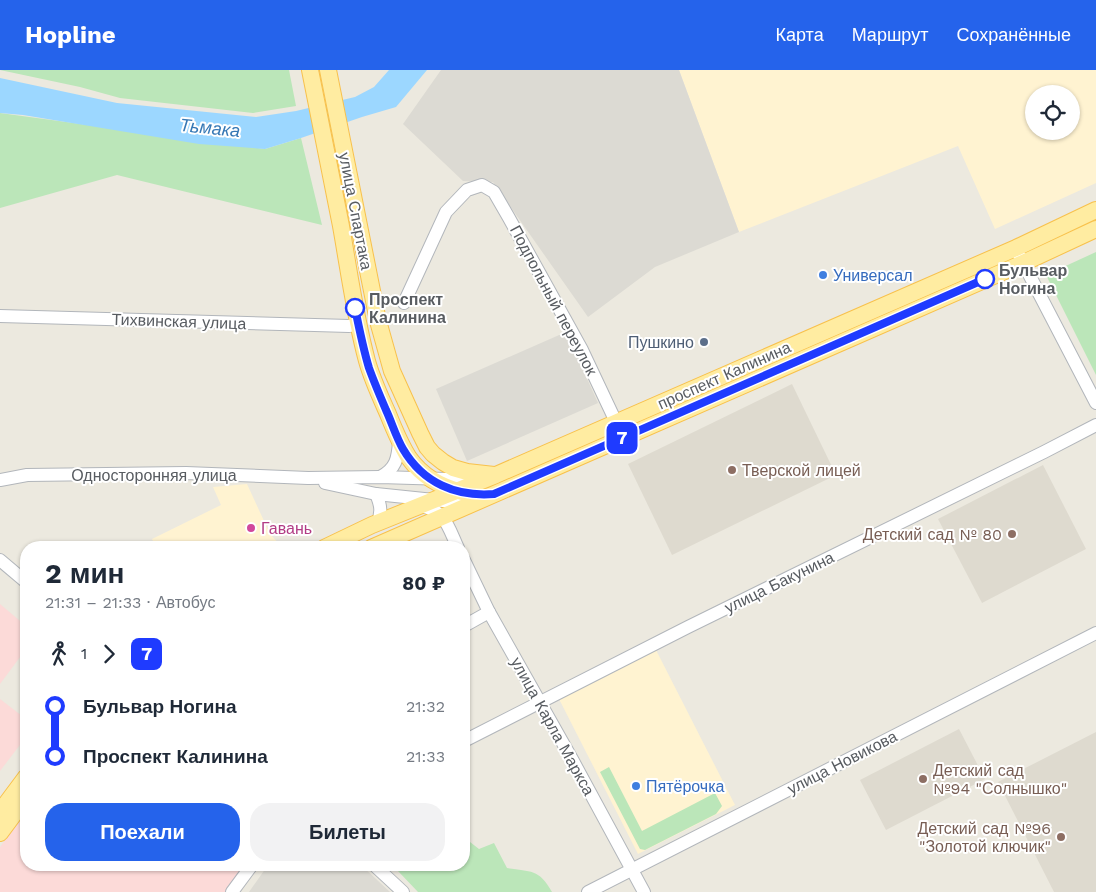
<!DOCTYPE html>
<html lang="ru">
<head>
<meta charset="utf-8">
<style>
  :root { --surface:#fff; --page:#f2f2f3; --text:#1f2937; --muted:#747a83; --accent:#2563eb }
  body { margin:0; font-family:"Work Sans",sans-serif; background:var(--page); color:var(--text); height:100vh; display:flex; flex-direction:column; font-size:19px; white-space:nowrap }
  * { box-sizing:border-box; margin:0 }
  p { font-size:16px; color:var(--muted) }
  .icon { flex:none; width:28px; height:28px; fill:none; stroke:currentColor; stroke-width:2; stroke-linecap:round; stroke-linejoin:round }
  .map { position:relative; flex:1; overflow:hidden }
  .side { position:absolute; left:20px; top:471px; width:450px; height:330px; display:flex; flex-direction:column; background:var(--surface); border-radius:20px; box-shadow:0 1px 4px #0004 }
  .side>* { flex:none }
  .badge { padding:0 10px; border-radius:8px; font-size:18px; line-height:32px }
  .tools { position:absolute; left:1025px; top:15px; display:grid; gap:10px }
  .tools a { display:grid; place-items:center; width:55px; height:55px; border-radius:50%; background:var(--surface); box-shadow:0 1px 4px #0004; font-size:25px }
  .map>.badge { position:absolute; translate:-50% -50%; box-shadow:0 0 0 2px #fff }
  .legs { display:flex; align-items:center; gap:8px; height:55px; padding:0 25px; font-size:16px }
  .legs p { margin-inline-start:auto }
  .overview { display:flex; align-items:center; justify-content:space-between; height:85px; padding:0 25px }
  h1 { font-size:28px; font-weight:700; line-height:38px }
  .primary-button { display:flex; gap:10px; margin-top:auto; padding:10px 25px }
  .primary-button a { flex:1; height:58px; border-radius:20px; background:var(--accent); color:#fff; font-size:20px; font-weight:700; line-height:58px; text-align:center }
  .primary-button a+a { background:var(--page); color:var(--text) }
  ul { padding:0 25px; list-style:none }
  li { display:flex; align-items:center; gap:18px; height:50px; font-size:19px }
  li i { display:grid; place-items:center; width:8px; height:100%; margin:0 6px; background:currentColor }
  li i::after { content:''; width:12px; height:12px; margin:-6px; border:4px solid; border-radius:50%; background:var(--surface) }
  li p { margin-inline-start:auto }
  li:first-child i { background:linear-gradient(#0000 50%,currentColor 0) }
  li:last-child i { background:linear-gradient(currentColor 50%,#0000 0) }
  header { display:flex; align-items:center; gap:30px; box-sizing:border-box; height:70px; padding:0 25px; background:var(--accent); color:#fff }
  header strong { font-size:24px }
  nav { display:flex; gap:28px; margin-inline-start:auto; font-size:18px }
  .map>svg:first-child { display:block }
  .commercial { fill:#fff3d1; fill-rule:evenodd }
  .industrial { fill:#dcdad3 }
  .education { fill:#dedacf }
  .medical { fill:#fcdad8 }
  .green { fill:#bbe6b9 }
  .water { fill:#9cd7ff }
  .lines { fill:none; stroke-linecap:round; stroke-linejoin:round }
  .minor-casing { stroke:#b2b6bb; stroke-width:14 }
  .major-casing { stroke:#f8c14c; stroke-width:18 }
  .minor { stroke:#fff; stroke-width:12 }
  .major { stroke:#ffeca1; stroke-width:16 }
  .line-1-casing { stroke:#fff; stroke-width:11 }
  .line-1 { stroke:#1f3bff; stroke-width:8 }
  .shop-dot { fill:#3f7fe0; stroke:#fff; stroke-width:2 }
  .stop-1-dot { fill:#fff; stroke:#1f3bff; stroke-width:2.5 }
  .service-dot { fill:#5c6f8a; stroke:#fff; stroke-width:2 }
  .education-dot { fill:#8d6e63; stroke:#fff; stroke-width:2 }
  .hotel-dot { fill:#d1479c; stroke:#fff; stroke-width:2 }
  .labels { text-anchor:middle; stroke-width:4; stroke-linejoin:round; paint-order:stroke }
  .street-label { font-size:16px; fill:#585c61; stroke:#fff }
  .stop-label { font-size:16px; font-weight:bold; fill:#585c61; stroke:#fff; text-anchor:start }
  .shop-label { font-size:16px; fill:#366cbe; stroke:#fff; text-anchor:start }
  .service-label { font-size:16px; fill:#4e5e75; stroke:#fff; text-anchor:end }
  .education-label { font-size:16px; fill:#785e54; stroke:#fff; text-anchor:start }
  .hotel-label { font-size:16px; fill:#b23c85; stroke:#fff; text-anchor:start }
  .water-label { font-size:18px; font-style:italic; fill:#3678b5; stroke:#fff }
</style>
</head>
<body>
<header>
<strong>Hopline</strong>
<nav><a>Карта</a><a>Маршрут</a><a>Сохранённые</a></nav>
</header>
<div class="map">
<svg width="1096" height="822" viewBox="0 0 1096 822">
  <rect width="100%" height="100%" fill="#ece9df"/>
  <g class="commercial">
    <path d="M679 0H1096V113L995 159 958 76 739 162ZM1034 24H1071V61H1034Z"/>
    <polygon points="247,414 270,464 282,477 156,477 152,469 221,435 213,417"/>
    <polygon points="656,580 735,735 638,784 559,629"/>
  </g>
  <g class="industrial">
    <polygon points="441,0 679,0 739,162 655,197 588,247 493,112 463,111 403,54"/>
    <polygon points="566,262 598,333 467,391 436,319"/>
    <polygon points="268,795 361,795 390,822 249,822"/>
  </g>
  <g class="education">
    <polygon points="792,314 836,405 672,485 628,394"/>
    <polygon points="1043,395 1086,479 982,533 938,449"/>
    <polygon points="959,659 985,709 886,760 860,710"/>
    <polygon points="1096,662 1096,822 1054,822 998,712"/>
  </g>
  <g class="medical">
    <polygon points="0,534 26,556 26,579 0,614"/>
    <polygon points="0,629 26,649 26,667 0,701"/>
    <polygon points="26,743 26,795 252,795 232,822 0,822 0,777"/>
  </g>
  <g class="green">
    <polygon points="0,0 289,0 296,36 253,43 120,28 80,17"/>
    <polygon points="0,43 265,79 301,68 322,155 117,105 0,138"/>
    <polygon points="1096,182 1096,305 1046,205"/>
    <polygon points="609,697 642,761 715,723 722,736 716,744 645,780 640,779 600,702"/>
    <path d="M464 761 470 772 479 779 494 773 507 798C530 802 539 798 552 822H418L398 801 394 795H464Z"/>
  </g>
  <polygon class="water" points="389,0 427,0 396,37 362,47 301,68 265,79 199,74 23,45 0,43 0,8 117,33 256,47 296,41 355,27 374,17"/>
  <g class="lines">
    <defs>
      <g id="minor">
        <polyline points="1019,185 1096,333"/>
        <polyline points="404,233 446,142 467,120 482,115 494,122 509,148 582,280 616,352"/>
        <polyline points="0,246 349,256 359,254"/>
        <path d="M380 407C396 399 398 388 399 371"/>
        <polyline points="0,410 27,405 186,403 308,408 380,407 479,410"/>
        <polyline points="325,413 376,424 453,432 471,432"/>
        <path d="M376 424C381 435 382 443 377 454"/>
        <path d="M421 436C446 441 448 457 458 478"/>
        <polyline points="0,490 26,512"/>
        <polyline points="464,490 489,542 573,691 644,822"/>
        <polyline points="464,556 489,542"/>
        <polyline points="464,671 688,557 1044,382 1096,355"/>
        <polyline points="374,795 403,822"/>
        <polyline points="232,822 252,795"/>
        <polyline points="588,822 1096,563"/>
      </g>
      <g id="major">
        <path d="M310 0C320 52 331 104 341 156 349 201 355 247 367 291 372 309 380 326 388 344 394 359 400 374 409 388 422 406 441 417 462 422"/>
        <polyline points="328,0 378,251 392,301 420,363 427,377 433,384 443,392 453,398 467,402 494,405"/>
        <polyline points="324,478 372,455 496,405 1016,178 1096,140"/>
        <polyline points="371,478 1023,193 1096,159"/>
        <polyline points="0,742 26,707"/>
        <polyline points="0,763 26,728"/>
      </g>
    </defs>
    <use href="#minor" class="minor-casing"/>
    <use href="#major" class="major-casing"/>
    <use href="#minor" class="minor"/>
    <use href="#major" class="major"/>
  </g>
  <g class="lines">
    <defs>
      <path id="line-1" d="M355 238C359 258 363 278 369 298 374 312 380 326 386 340 392 353 396 367 403 379 423 413 456 427 494 424L985 209"/>
    </defs>
    <use href="#line-1" class="line-1-casing"/>
    <use href="#line-1" class="line-1"/>
  </g>
  <g class="shop-dot">
    <circle cx="823" cy="205" r="5"/>
    <circle cx="636" cy="716" r="5"/>
  </g>
  <g class="stop-1-dot">
    <circle cx="985" cy="209" r="9"/>
    <circle cx="355" cy="238" r="9"/>
  </g>
  <circle class="service-dot" cx="704" cy="272" r="5"/>
  <g class="education-dot">
    <circle cx="732" cy="400" r="5"/>
    <circle cx="1012" cy="464" r="5"/>
    <circle cx="923" cy="709" r="5"/>
    <circle cx="1061" cy="767" r="5"/>
  </g>
  <circle class="hotel-dot" cx="251" cy="458" r="5"/>
  <g class="labels">
    <g class="street-label">
      <text transform="translate(356 141) rotate(79)" y="6">улица Спартака</text>
      <text transform="translate(554 230) rotate(62)" y="6">Подпольный переулок</text>
      <text transform="translate(179 251) rotate(2)" y="6">Тихвинская улица</text>
      <text transform="translate(724 305) rotate(-24)" y="6">проспект Калинина</text>
      <text x="154" y="411">Односторонняя улица</text>
      <text transform="translate(779 512) rotate(-26)" y="6">улица Бакунина</text>
      <text transform="translate(553 656) rotate(61)" y="6">улица Карла Маркса</text>
      <text transform="translate(842 692) rotate(-27)" y="6">улица Новикова</text>
    </g>
    <g class="stop-label">
      <text x="999" y="206">Бульвар<tspan x="999" dy="18">Ногина</tspan></text>
      <text x="369" y="235">Проспект<tspan x="369" dy="18">Калинина</tspan></text>
    </g>
    <g class="shop-label">
      <text x="833" y="211">Универсал</text>
      <text x="646" y="722">Пятёрочка</text>
    </g>
    <g class="service-label">
      <text x="694" y="278">Пушкино</text>
    </g>
    <g class="education-label">
      <text x="742" y="406">Тверской лицей</text>
      <text x="1002" y="470" text-anchor="end">Детский сад № 80</text>
      <text x="933" y="706">Детский сад<tspan x="933" dy="18">№94 "Солнышко"</tspan></text>
      <text x="1051" y="764" text-anchor="end">Детский сад №96<tspan x="1051" dy="18">"Золотой ключик"</tspan></text>
    </g>
    <g class="hotel-label">
      <text x="261" y="464">Гавань</text>
    </g>
    <g class="water-label">
      <text transform="translate(210 58) rotate(6)" y="6">Тьмака</text>
    </g>
  </g>
</svg>
<div class="tools">
<a><svg class="icon" aria-label="locate" viewBox="0 0 24 24"><circle cx="12" cy="12" r="6"/><path d="M12 2v4M12 18v4M2 12h4M18 12h4"/></svg></a>
</div>
<b class="badge" style="left:622px;top:368px;background:#1f3bff;color:#fff">7</b>
<section class="side">
<div class="overview"><div><h1>2 мин</h1><p>21:31 – 21:33 · Автобус</p></div><b>80 ₽</b></div>
<div class="legs"><svg class="icon" aria-label="walk" viewBox="0 0 24 24"><circle cx="13" cy="4" r="2"/><path d="M13 8l-2 6 4 7M11 14l-3 7M7 12l3-4h3l4 4"/></svg>1<svg class="icon" aria-label="forward" viewBox="0 0 24 24"><path d="M9 5l7 7-7 7"/></svg><b class="badge" style="background:#1f3bff;color:#fff">7</b></div>
<ul>
<li><i style="color:#1f3bff"></i><b>Бульвар Ногина</b><p>21:32</p></li>
<li><i style="color:#1f3bff"></i><b>Проспект Калинина</b><p>21:33</p></li>
</ul>
<div class="primary-button"><a>Поехали</a><a>Билеты</a></div>
</section>
</div>
</body>
</html>
